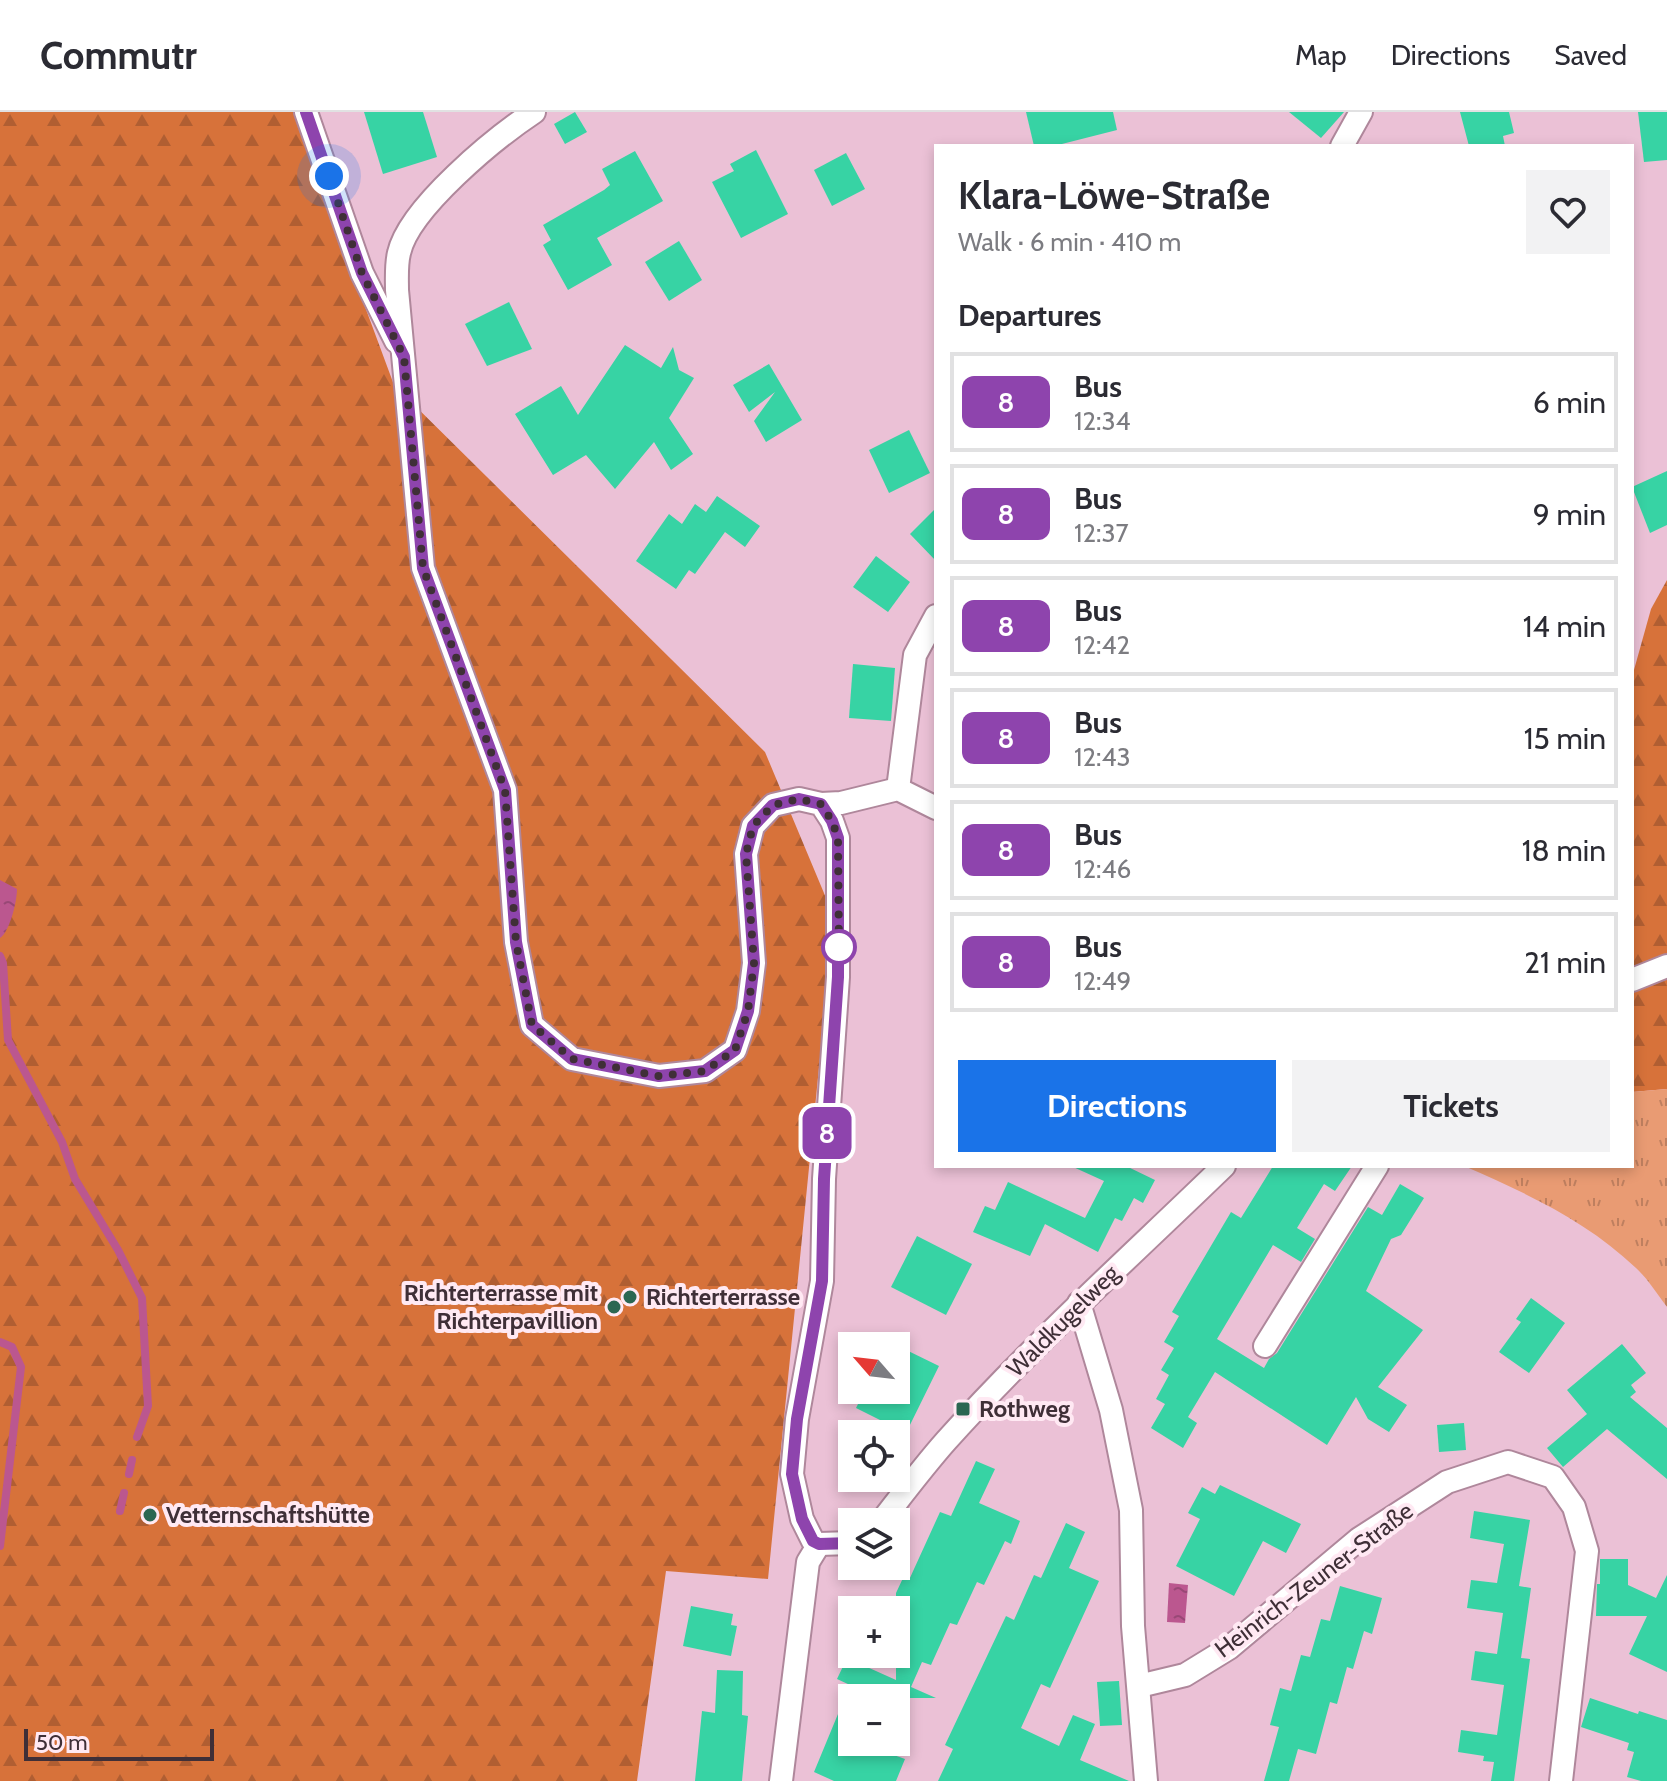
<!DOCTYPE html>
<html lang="en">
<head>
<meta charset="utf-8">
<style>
  :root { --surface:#fff; --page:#f2f2f3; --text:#2b2b33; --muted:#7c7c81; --line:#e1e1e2; --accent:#1a73e8 }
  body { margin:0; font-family:Cabin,sans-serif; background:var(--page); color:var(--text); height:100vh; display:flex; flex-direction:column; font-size:30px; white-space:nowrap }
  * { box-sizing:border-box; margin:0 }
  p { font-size:26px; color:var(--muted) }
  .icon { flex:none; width:44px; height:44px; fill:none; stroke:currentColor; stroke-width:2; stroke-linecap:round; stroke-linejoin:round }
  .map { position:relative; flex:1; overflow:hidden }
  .side { position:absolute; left:934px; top:32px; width:700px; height:1024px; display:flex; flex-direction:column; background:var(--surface); border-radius:0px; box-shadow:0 4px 12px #0003 }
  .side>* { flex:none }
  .badge { padding:0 16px; border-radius:12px; font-size:28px; line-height:52px }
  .needle { width:52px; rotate:298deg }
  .tools { position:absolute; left:838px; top:1220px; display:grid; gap:16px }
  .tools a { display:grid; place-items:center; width:72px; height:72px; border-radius:0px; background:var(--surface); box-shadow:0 4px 12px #0003; font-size:40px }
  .scale { position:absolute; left:24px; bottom:20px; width:190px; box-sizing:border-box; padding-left:8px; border:4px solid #3f2f37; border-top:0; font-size:22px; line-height:28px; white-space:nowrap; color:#3f2f37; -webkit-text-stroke:6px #ffe9f3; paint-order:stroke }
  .you { position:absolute; width:40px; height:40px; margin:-20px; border:6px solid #fff; border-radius:50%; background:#1a73e8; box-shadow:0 0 0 12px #1a73e833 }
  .map>.badge { position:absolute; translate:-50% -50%; box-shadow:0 0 0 4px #fff }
  h2 { padding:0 24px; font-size:30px; line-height:72px }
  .round { display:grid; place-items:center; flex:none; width:84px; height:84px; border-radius:0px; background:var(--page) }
  .head { display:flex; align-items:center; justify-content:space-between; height:136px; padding:0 24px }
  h1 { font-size:38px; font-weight:700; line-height:60px }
  .button { display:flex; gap:16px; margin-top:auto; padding:16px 24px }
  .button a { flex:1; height:92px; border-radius:0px; background:var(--accent); color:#fff; font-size:32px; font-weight:700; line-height:92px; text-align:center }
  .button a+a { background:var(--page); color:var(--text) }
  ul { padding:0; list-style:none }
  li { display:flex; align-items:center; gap:24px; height:100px; margin:0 16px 12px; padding:0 8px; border:4px solid var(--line); border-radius:0px }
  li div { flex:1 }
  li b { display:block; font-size:30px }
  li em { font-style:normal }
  li .badge { min-width:88px; font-weight:700; text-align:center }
  header { display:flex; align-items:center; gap:48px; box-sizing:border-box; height:112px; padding:0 40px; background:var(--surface); border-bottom:2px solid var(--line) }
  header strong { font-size:38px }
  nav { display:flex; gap:44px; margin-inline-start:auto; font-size:28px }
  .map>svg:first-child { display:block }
  .forest { fill:url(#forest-firs) }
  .park { fill:url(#park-tufts) }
  .water { fill:url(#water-ripples) }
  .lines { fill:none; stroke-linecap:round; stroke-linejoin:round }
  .stream { stroke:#bb578f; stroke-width:8 }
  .building { fill:#37d3a4 }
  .street-casing { stroke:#af879b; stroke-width:26 }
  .street { stroke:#fff; stroke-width:22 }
  .line-casing { stroke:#fff; stroke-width:18 }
  .line { stroke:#8e44ad; stroke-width:12 }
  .walk { stroke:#3f2f37; stroke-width:8; stroke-dasharray:0 14.4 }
  .stop-dot { fill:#fff; stroke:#8e44ad; stroke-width:4 }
  .poi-dot { fill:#2b6752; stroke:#ffe9f3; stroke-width:3 }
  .labels { text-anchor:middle; stroke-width:8; stroke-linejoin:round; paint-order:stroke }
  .poi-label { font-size:24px; font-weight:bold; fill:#3f2f37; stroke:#ffe9f3; text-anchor:start }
  .street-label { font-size:24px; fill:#3f2f37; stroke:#ffe9f3 }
</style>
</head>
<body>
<header>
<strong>Commutr</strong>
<nav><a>Map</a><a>Directions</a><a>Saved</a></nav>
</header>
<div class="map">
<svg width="1667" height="1669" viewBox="0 0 1667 1669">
  <defs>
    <pattern id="forest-firs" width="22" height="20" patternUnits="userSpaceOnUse" patternTransform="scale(2)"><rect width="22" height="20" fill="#d7723a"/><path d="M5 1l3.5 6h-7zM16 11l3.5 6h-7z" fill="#b05e32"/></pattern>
    <pattern id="park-tufts" width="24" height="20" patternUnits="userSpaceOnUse" patternTransform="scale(2)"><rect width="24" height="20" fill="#e99b73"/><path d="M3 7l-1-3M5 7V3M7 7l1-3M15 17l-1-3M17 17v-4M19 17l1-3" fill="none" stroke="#be7f5f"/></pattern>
    <pattern id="water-ripples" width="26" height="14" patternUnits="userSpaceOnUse" patternTransform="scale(2)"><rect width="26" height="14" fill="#bb578f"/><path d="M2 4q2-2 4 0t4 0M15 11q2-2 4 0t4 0" fill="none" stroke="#994876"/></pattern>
  </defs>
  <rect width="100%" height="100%" fill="#ebc1d6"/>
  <g class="forest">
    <polygon points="0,0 293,0 394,273 765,640 834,805 768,1467 666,1459 637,1669 0,1669"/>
    <polygon points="1667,468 1667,855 1632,868 1632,565 1651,497"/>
    <polygon points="1667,859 1667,977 1632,980 1632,871"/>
  </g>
  <path class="park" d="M1667 977V1195C1657 1182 1648 1167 1636 1156 1587 1109 1526 1081 1464 1054H1632V980Z"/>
  <g class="water">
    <path d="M0 768 17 777C17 789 10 819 0 826Z"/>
    <polygon points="1169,1471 1188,1473 1185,1511 1167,1510"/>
  </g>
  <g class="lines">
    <g class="stream">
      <polyline points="0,844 3,851 8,928 62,1030 75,1067 118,1138 142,1186 148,1294 137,1325"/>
      <polyline points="0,1230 12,1235 21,1255 0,1434"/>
      <polyline points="129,1362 132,1348"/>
      <polyline points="120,1399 124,1381"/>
    </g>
  </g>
  <g class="building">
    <polygon points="364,0 423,0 437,45 383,62"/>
    <polygon points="575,0 587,20 565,32 554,12"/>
    <polygon points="1026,0 1113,0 1117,18 1054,34 1034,34"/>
    <polygon points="1289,0 1344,0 1321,26"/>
    <polygon points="1460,0 1509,0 1514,21 1503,24 1505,34 1469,34"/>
    <polygon points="1638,0 1667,0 1667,48 1644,50"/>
    <polygon points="756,38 788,102 741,126 712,70 734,59 730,52"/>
    <polygon points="635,39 663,89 597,126 612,153 568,178 543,133 551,128 543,113 604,78 610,73 602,57"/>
    <polygon points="846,41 865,77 832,94 814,58"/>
    <polygon points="679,129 702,168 669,189 645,150"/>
    <polygon points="509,190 532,237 487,254 465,212"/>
    <polygon points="625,233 661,256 673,235 679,258 694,266 669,306 693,342 671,358 654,330 615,377 586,343 553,363 515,302 561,274 578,303"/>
    <polygon points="769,252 802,308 766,330 754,309 775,280 749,300 733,273"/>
    <polygon points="909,318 930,361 889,381 869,338"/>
    <polygon points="1667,359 1667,413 1650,421 1632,375"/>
    <polygon points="717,384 760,414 745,435 725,420 695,462 689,458 676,477 636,449 669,402 682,412 695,392 706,400"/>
    <polygon points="936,396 936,449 910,422"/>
    <polygon points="876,444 910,470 888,500 853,475"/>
    <polygon points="853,552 895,556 891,609 849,606"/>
    <polygon points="1071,1054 1126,1054 1155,1068 1143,1091 1134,1086 1122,1109 1115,1106 1098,1140 1045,1112 1030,1144 973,1120 985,1094 995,1098 1008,1070 1085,1106 1104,1069"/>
    <polygon points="1273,1054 1352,1054 1335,1079 1324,1072 1297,1116 1315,1127 1301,1150 1273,1133 1217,1227 1264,1256 1269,1247 1277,1241 1368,1095 1382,1103 1400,1072 1424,1086 1401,1123 1391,1127 1366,1179 1423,1218 1378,1275 1407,1293 1389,1320 1368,1307 1356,1285 1327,1333 1215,1260 1188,1305 1197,1311 1183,1336 1151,1316 1165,1292 1156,1287 1169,1263 1161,1258 1174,1236 1164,1230 1179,1204 1172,1200 1231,1100 1241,1106"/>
    <polygon points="917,1124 972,1152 946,1203 891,1175"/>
    <polygon points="1531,1186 1565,1211 1529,1261 1499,1240 1521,1210 1516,1207"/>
    <polygon points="1622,1232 1646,1261 1631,1273 1636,1280 1630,1285 1667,1316 1667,1367 1607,1317 1563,1355 1547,1336 1587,1302 1567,1278"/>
    <polygon points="896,1233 939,1254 906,1321 856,1296 865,1278 896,1278"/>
    <polygon points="1464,1311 1466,1338 1439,1340 1437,1313"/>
    <polygon points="976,1349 995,1357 979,1391 1020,1409 1011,1432 1005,1429 984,1473 977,1470 957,1513 950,1511 931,1553 922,1550 911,1575 936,1586 906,1586 896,1609 896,1586 852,1586 852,1630 896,1630 891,1642 905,1647 896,1669 834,1669 814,1660 850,1573 837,1567 847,1546 896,1568 896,1481 903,1466 909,1468 940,1400 951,1404"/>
    <polygon points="1220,1373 1301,1412 1286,1441 1263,1429 1234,1484 1176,1454 1200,1407 1188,1401 1202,1375 1215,1382"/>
    <polygon points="1474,1399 1530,1408 1519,1474 1531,1476 1521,1546 1530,1547 1514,1669 1491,1669 1494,1650 1483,1649 1484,1644 1458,1640 1461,1618 1497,1623 1504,1573 1471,1568 1475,1539 1497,1542 1503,1501 1467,1496 1471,1468 1497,1471 1504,1432 1470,1426"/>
    <polygon points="1066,1411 1085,1420 1069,1456 1099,1469 1050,1576 1041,1572 1021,1616 1059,1634 1073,1603 1095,1612 1080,1648 1129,1669 938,1669 953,1637 945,1633 1006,1504 1014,1508 1034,1463 1041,1466"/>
    <polygon points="1600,1447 1628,1447 1628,1473 1656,1486 1667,1463 1667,1560 1629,1542 1647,1504 1596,1504 1597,1472 1600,1472"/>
    <polygon points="1340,1474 1382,1486 1372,1522 1364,1519 1353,1557 1347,1555 1337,1592 1330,1590 1316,1642 1298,1637 1289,1669 1264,1669 1279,1615 1270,1613 1280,1576 1291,1579 1301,1543 1310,1545 1321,1507 1330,1509"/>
    <polygon points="691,1494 733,1502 731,1513 737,1514 731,1544 683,1534"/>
    <polygon points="717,1558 743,1559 742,1603 748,1604 742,1669 695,1669 702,1599 715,1601"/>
    <polygon points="1119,1569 1122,1613 1100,1614 1097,1570"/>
    <polygon points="1590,1586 1638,1602 1639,1599 1667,1608 1667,1669 1641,1669 1627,1665 1634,1640 1627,1638 1629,1631 1581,1615"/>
  </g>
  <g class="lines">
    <defs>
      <g id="street">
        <polyline points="306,0 362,161 396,229"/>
        <path d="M534 0C495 26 409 96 399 141 396 153 397 167 397 178L423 456 505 678 516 830 532 913 572 947 659 964 705 959 735 938 748 899 754 851 746 742 753 714 773 693 799 687 821 692 832 709 838 726V865L824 1067 822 1169 797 1307 792 1362 802 1407 813 1429 819 1432 852 1431"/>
        <polyline points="1342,34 1361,0"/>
        <polyline points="898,677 915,543 936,504"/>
        <polyline points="821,692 841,691 898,677 936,696"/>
        <polyline points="1632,868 1667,854"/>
        <polyline points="1079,1191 1111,1298 1131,1398 1133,1514 1146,1669"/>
        <polyline points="1265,1234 1377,1054"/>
        <path d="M881 1410C902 1383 923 1355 946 1329 1033 1232 1130 1145 1224 1054"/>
        <polyline points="1139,1574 1185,1563 1229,1536 1359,1427 1447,1370 1508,1350 1553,1365 1574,1395 1587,1439 1561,1669"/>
        <polyline points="781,1669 808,1450 819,1432"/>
      </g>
    </defs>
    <use href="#street" class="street-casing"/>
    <use href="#street" class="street"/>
  </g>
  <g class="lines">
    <defs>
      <polyline id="line" points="306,0 362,161 404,245 423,456 505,678 516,830 532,913 572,947 659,964 705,959 735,938 748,899 754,851 746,742 753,714 773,693 799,687 821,692 832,709 838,726 838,865 824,1067 822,1169 797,1307 792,1362 802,1407 813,1429 819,1432 852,1431"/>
    </defs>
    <use href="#line" class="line-casing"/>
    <use href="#line" class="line"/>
    <polyline class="walk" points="329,64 362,161 404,245 423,456 505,678 516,830 532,913 572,947 659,964 705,959 735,938 748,899 754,851 746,742 753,714 773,693 799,687 821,692 832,709 838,726 839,842 839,835"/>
  </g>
  <circle class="stop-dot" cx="839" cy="835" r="16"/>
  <g class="poi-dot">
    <circle cx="630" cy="1185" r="8"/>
    <circle cx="614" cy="1195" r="8"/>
    <rect x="955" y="1289" width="16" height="16" rx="4"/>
    <circle cx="150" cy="1403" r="8"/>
  </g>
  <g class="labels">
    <g class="poi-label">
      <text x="598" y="1189" text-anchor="end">Richterterrasse mit<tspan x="598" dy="28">Richterpavillion</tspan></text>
      <text x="646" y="1193">Richterterrasse</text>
      <text x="979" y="1305">Rothweg</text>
      <text x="166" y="1411">Vetternschaftshütte</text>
    </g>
    <g class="street-label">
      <text transform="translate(1063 1209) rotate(-45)" y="8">Waldkugelweg</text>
      <text transform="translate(1314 1468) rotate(-37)" y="8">Heinrich-Zeuner-Straße</text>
    </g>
  </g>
</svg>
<div class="tools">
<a><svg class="needle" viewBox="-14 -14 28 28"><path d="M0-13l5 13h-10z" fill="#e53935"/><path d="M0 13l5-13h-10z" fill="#7c7c81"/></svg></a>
<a><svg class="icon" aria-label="locate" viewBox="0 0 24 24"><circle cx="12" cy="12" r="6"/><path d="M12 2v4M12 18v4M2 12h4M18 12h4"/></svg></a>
<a><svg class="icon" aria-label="layers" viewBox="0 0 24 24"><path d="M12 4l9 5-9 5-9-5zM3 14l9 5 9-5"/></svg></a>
<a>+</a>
<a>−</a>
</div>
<div class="scale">50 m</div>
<div class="you" style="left:329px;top:64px"></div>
<b class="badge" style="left:827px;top:1021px;background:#8e44ad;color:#fff">8</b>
<section class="side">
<div class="head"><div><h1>Klara-Löwe-Straße</h1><p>Walk · 6 min · 410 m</p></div><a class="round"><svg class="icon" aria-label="heart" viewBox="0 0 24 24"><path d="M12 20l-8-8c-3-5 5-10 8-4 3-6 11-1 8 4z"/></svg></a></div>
<h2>Departures</h2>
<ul>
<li><span class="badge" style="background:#8e44ad;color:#fff">8</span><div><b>Bus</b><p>12:34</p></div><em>6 min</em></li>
<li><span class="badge" style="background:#8e44ad;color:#fff">8</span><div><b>Bus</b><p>12:37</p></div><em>9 min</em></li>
<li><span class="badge" style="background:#8e44ad;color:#fff">8</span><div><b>Bus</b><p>12:42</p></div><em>14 min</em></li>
<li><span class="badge" style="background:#8e44ad;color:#fff">8</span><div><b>Bus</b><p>12:43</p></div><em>15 min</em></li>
<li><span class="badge" style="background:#8e44ad;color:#fff">8</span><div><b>Bus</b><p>12:46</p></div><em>18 min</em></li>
<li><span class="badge" style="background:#8e44ad;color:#fff">8</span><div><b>Bus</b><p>12:49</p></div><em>21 min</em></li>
</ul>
<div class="button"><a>Directions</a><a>Tickets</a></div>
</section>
</div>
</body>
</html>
